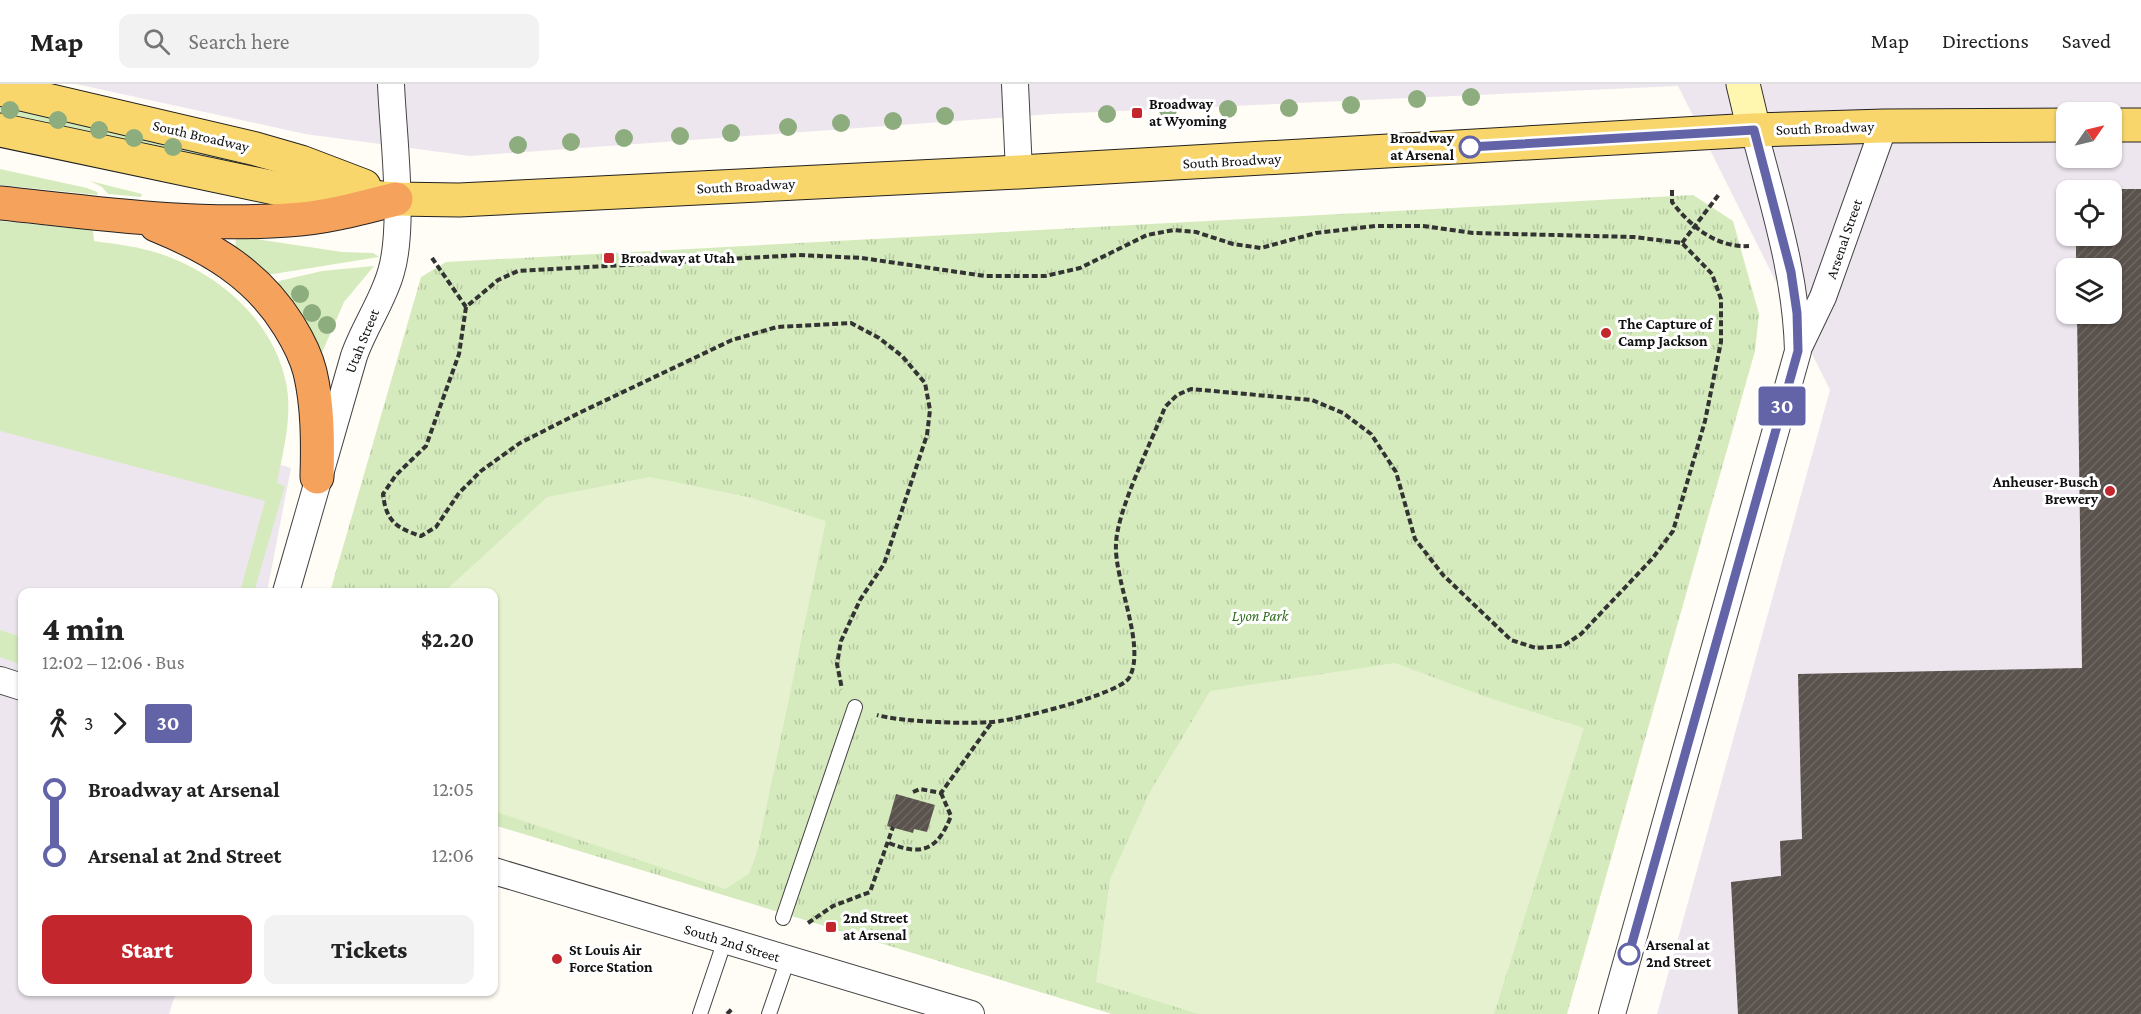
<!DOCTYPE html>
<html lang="en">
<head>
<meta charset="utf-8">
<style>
  :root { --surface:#fff; --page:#f2f2f2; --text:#222; --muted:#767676; --line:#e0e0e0; --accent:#c4262e }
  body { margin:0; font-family:"Crimson Pro",serif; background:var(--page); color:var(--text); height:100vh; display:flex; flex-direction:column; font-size:22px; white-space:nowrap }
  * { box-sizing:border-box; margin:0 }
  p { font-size:20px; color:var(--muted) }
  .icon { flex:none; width:33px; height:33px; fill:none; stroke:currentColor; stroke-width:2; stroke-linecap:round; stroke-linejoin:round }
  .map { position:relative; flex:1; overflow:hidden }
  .panel { position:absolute; left:18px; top:504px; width:480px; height:408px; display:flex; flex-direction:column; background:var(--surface); border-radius:12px; box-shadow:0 2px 4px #0004 }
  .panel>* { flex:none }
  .badge { padding:0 12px; border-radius:4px; font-size:21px; line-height:39px }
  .needle { width:39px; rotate:56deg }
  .buttons { position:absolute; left:2056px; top:18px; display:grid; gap:12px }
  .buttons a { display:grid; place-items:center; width:66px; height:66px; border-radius:12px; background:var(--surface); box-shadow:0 2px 4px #0004; font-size:30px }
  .map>.badge { position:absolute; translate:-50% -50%; box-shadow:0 0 0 3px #fff }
  .legs { display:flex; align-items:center; gap:9px; height:66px; padding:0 24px; font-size:20px }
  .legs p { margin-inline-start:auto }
  .overview { display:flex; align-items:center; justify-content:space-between; height:102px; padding:0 24px }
  h1 { font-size:33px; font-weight:800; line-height:45px }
  .primary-button { display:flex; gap:12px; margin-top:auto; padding:12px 24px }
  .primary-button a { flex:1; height:69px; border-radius:12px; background:var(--accent); color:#fff; font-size:24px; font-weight:800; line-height:69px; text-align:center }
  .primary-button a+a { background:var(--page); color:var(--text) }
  ul { padding:0 24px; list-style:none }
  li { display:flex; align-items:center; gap:21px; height:66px; font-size:22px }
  li i { display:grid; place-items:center; width:9px; height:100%; margin:0 8px; background:currentColor }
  li i::after { content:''; width:15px; height:15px; margin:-8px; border:4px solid; border-radius:50%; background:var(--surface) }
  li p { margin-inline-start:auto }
  li:first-child i { background:linear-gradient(#0000 50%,currentColor 0) }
  li:last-child i { background:linear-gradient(currentColor 50%,#0000 0) }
  header { display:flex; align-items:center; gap:36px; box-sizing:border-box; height:84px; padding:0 30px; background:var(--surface); border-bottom:2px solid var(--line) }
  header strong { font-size:28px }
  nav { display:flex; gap:33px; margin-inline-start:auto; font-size:21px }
  .search { width:420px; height:54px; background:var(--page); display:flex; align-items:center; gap:15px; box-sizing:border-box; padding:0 21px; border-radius:12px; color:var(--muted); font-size:22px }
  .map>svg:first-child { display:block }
  .industrial { fill:#eee6ef; fill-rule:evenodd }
  .grass { fill:#d5ebbd }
  .park { fill:url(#park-tufts) }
  .pitch { fill:#e6f2cf }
  .building { fill:url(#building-hatch) }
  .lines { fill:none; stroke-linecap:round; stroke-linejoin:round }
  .lane-casing { stroke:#444; stroke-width:16 }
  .street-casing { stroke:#444; stroke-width:28 }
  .secondary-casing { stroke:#333; stroke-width:35 }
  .primary-casing { stroke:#222; stroke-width:35 }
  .highway-casing { stroke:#222; stroke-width:35 }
  .path { stroke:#333; stroke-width:4; stroke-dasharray:6 3; stroke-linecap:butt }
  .lane { stroke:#fff; stroke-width:14 }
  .street { stroke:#fff; stroke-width:26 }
  .secondary { stroke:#fff6b0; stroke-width:33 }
  .primary { stroke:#f9d66b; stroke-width:33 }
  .highway { stroke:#f5a25d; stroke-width:33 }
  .tree { fill:#8dad7f }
  .line-1-casing { stroke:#fff; stroke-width:14 }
  .line-1 { stroke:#6364a8; stroke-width:9 }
  .poi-dot { fill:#c4262e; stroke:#fff; stroke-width:2 }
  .stop-1-dot { fill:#fff; stroke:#6364a8; stroke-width:3 }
  .labels { text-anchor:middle; stroke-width:6; stroke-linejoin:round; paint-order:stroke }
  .poi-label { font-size:15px; font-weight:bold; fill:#111; stroke:#fff; text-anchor:start }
  .street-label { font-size:15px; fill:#111; stroke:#fff }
  .stop-label { font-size:15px; font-weight:bold; fill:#111; stroke:#fff; text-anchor:end }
  .park-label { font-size:15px; font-style:italic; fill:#2f6b1f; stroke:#fff }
</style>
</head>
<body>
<header>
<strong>Map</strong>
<div class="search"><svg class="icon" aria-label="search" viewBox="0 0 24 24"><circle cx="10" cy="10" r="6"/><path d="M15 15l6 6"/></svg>Search here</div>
<nav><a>Map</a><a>Directions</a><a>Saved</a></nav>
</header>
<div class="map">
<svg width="2141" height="930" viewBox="0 0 2141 930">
  <defs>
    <pattern id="park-tufts" width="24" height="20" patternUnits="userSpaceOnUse" patternTransform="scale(1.5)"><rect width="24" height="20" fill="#d5ebbd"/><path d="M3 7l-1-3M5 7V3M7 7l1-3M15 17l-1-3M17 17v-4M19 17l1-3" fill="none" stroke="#b6c8a1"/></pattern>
    <pattern id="building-hatch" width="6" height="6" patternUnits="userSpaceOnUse" patternTransform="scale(1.5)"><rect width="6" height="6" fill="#5a524d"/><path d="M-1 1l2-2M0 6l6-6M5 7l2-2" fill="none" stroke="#6d6662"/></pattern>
  </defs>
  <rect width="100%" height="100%" fill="#fffdf5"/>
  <g class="industrial">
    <path d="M76 0H2141V930H1657L1830 306 1678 2 1052 30 470 72 305 50ZM2067 28H2112V74H2067ZM2067 106H2112V152H2067ZM2067 184H2112V230H2067Z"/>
    <polygon points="0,299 291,384 267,508 22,508 22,908 176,908 169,930 0,930"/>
  </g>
  <g class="grass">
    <polygon points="0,16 256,82 256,87 0,34"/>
    <polygon points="0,85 87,104 97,108 98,111 0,101"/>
    <polygon points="90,97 142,110 141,113 108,110 102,103"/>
    <path d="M0 137 93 146 94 157C116 160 140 163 161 170 219 190 274 237 286 299 293 332 283 367 277 399L285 402 254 508H240L265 417 0 347Z"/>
    <polygon points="242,153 342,168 373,169 379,173 267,191 235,165 236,155"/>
    <polygon points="374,182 344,218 321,271 277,201 279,197 322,187"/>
    <polygon points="0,546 22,553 22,581 0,573"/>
  </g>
  <polygon class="park" points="1693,111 1733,137 1759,230 1755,267 1567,930 1112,930 494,741 494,508 330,508 421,193 446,178"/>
  <g class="pitch">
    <polygon points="650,393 748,413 826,437 757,768 749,790 725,805 494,727 494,508 444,508 547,413"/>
    <polygon points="1395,579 1486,613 1584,644 1494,930 1198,930 1096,898 1110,795 1151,706 1210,607"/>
  </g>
  <g class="building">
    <polygon points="2075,105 2141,105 2141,930 1738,930 1731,798 1781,792 1780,757 1802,755 1798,590 2082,584 2077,230 2112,230 2112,184 2076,184 2076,152 2112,152 2112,106"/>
    <polygon points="896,710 935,721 927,748 914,745 913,749 887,742"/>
  </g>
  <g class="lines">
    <defs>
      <g id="lane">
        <polyline points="783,834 855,623"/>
        <polyline points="700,930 725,856"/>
        <polyline points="769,930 788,875"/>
      </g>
      <g id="street">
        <polyline points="1015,0 1019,88"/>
        <polyline points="1800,261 1823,213 1884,42"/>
        <path d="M286 508 354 272C364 243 383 217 391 188 405 142 393 50 391 0"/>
        <polyline points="0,596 22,603"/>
        <polyline points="494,787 971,930"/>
        <path d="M1612 930 1798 267C1796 189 1773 120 1754 46"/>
      </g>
      <polyline id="secondary" points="1743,0 1754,46"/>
      <g id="primary">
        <polyline points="0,5 256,65 301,78 364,102"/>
        <polyline points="2112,41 2141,41"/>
        <polyline points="0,46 289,107 396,115 459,116 1019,88 1754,46 1884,42 2067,41"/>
      </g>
      <g id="highway">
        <path d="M0 119C95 129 193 143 288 136 325 134 361 124 396 115"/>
        <path d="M156 141C210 163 257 190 289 242 297 255 306 272 310 288 318 322 318 358 317 393"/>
      </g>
    </defs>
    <use href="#lane" class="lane-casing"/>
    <use href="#street" class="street-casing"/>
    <use href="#secondary" class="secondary-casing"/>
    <use href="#primary" class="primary-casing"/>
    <use href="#highway" class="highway-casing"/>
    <g class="path">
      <path d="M1672 106V118C1691 143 1717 164 1749 162"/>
      <polyline points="1682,159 1720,109"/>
      <path d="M432 174 466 223 498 196 518 187 799 171 862 174 985 192H1045L1080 184 1147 151 1174 146 1196 148 1233 160 1261 164 1316 149 1375 142H1423L1473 149 1634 153 1682 159 1712 190 1721 215V258L1705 337 1673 447 1652 475 1581 550 1563 562 1536 564 1511 556 1443 491 1415 455 1396 388 1371 350 1343 329 1312 316 1191 305 1177 311 1165 323C1152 357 1117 426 1116 460 1114 497 1147 563 1129 594 1119 610 1022 634 1000 637 977 641 900 638 877 631"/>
      <path d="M466 223 459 270 426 362 396 391 383 410C386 437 396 444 421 452L436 443 459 409 481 387 520 359 579 329 732 256 777 243 851 239 879 254 902 272 925 299 930 326 927 351 884 480 860 516 841 557 837 580 842 605"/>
      <polyline points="913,708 920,705 941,709 992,638"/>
      <path d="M889 759C923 773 938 765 951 732L941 709"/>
      <polyline points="808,839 833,822 870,808 893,743"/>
      <polyline points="727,930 733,924"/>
    </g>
    <use href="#lane" class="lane"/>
    <use href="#street" class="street"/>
    <use href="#secondary" class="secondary"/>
    <use href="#primary" class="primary"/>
    <use href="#highway" class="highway"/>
  </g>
  <g class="tree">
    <circle cx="1471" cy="13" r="9"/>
    <circle cx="1417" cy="15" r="9"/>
    <circle cx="1351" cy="21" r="9"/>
    <circle cx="1289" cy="24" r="9"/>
    <circle cx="1228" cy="25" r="9"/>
    <circle cx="10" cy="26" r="9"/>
    <circle cx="1168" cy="26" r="9"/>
    <circle cx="1107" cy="30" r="9"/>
    <circle cx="945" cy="32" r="9"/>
    <circle cx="58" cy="36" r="9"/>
    <circle cx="893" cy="37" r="9"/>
    <circle cx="841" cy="39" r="9"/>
    <circle cx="788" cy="43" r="9"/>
    <circle cx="99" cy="46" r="9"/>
    <circle cx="731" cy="49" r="9"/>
    <circle cx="680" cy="52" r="9"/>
    <circle cx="134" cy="54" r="9"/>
    <circle cx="624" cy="54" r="9"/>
    <circle cx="571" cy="58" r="9"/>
    <circle cx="518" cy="61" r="9"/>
    <circle cx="173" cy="63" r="9"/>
    <circle cx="300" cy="210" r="9"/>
    <circle cx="312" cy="229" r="9"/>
    <circle cx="327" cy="241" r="9"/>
  </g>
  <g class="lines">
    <defs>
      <polyline id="line-1" points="1470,63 1754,46 1791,188 1797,229 1798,267 1629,870"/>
    </defs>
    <use href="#line-1" class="line-1-casing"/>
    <use href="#line-1" class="line-1"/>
  </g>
  <g class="poi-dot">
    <rect x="1131" y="23" width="12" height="12" rx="3"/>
    <rect x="603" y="168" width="12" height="12" rx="3"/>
    <circle cx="1606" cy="249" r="6"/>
    <circle cx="2110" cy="407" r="6"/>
    <rect x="825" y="837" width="12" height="12" rx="3"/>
    <circle cx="557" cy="875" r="6"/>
  </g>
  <g class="stop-1-dot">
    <circle cx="1470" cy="63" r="10"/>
    <circle cx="1629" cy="870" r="10"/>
  </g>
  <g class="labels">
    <g class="poi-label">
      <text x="1149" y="25">Broadway<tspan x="1149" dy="17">at Wyoming</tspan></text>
      <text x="621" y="179">Broadway at Utah</text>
      <text x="1618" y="245">The Capture of<tspan x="1618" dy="17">Camp Jackson</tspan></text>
      <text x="2098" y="403" text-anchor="end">Anheuser-Busch<tspan x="2098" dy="17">Brewery</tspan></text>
      <text x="843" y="839">2nd Street<tspan x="843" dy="17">at Arsenal</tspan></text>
      <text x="569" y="871">St Louis Air<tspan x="569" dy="17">Force Station</tspan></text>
    </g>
    <g class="street-label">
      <text transform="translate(1825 44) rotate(-2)" y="5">South Broadway</text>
      <text transform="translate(201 52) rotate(13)" y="5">South Broadway</text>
      <text transform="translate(1232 77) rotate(-3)" y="5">South Broadway</text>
      <text transform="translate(746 102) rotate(-3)" y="5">South Broadway</text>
      <text transform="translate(1844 155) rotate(-71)" y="5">Arsenal Street</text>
      <text transform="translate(362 257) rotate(-68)" y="5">Utah Street</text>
      <text transform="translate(732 859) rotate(17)" y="5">South 2nd Street</text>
    </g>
    <g class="stop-label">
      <text x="1454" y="59">Broadway<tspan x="1454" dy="17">at Arsenal</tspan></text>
      <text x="1646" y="866" text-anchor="start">Arsenal at<tspan x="1646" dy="17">2nd Street</tspan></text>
    </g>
    <g class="park-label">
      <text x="1260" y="537">Lyon Park</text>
    </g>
  </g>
</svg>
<div class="buttons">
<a><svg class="needle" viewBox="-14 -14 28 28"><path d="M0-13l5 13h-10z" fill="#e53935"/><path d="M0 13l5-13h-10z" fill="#767676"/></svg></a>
<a><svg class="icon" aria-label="locate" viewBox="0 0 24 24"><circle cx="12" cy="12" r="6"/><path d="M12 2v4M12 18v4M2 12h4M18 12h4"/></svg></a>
<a><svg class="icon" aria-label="layers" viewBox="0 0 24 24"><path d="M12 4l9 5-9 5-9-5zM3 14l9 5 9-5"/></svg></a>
</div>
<b class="badge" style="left:1782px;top:322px;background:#6364a8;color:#fff">30</b>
<section class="panel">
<div class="overview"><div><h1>4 min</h1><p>12:02 – 12:06 · Bus</p></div><b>$2.20</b></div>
<div class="legs"><svg class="icon" aria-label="walk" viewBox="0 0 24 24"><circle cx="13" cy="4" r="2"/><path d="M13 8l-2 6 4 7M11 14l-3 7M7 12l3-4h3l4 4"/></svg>3<svg class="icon" aria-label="forward" viewBox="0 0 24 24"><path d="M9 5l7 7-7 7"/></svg><b class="badge" style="background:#6364a8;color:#fff">30</b></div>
<ul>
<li><i style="color:#6364a8"></i><b>Broadway at Arsenal</b><p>12:05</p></li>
<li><i style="color:#6364a8"></i><b>Arsenal at 2nd Street</b><p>12:06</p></li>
</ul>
<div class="primary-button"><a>Start</a><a>Tickets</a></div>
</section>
</div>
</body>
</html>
